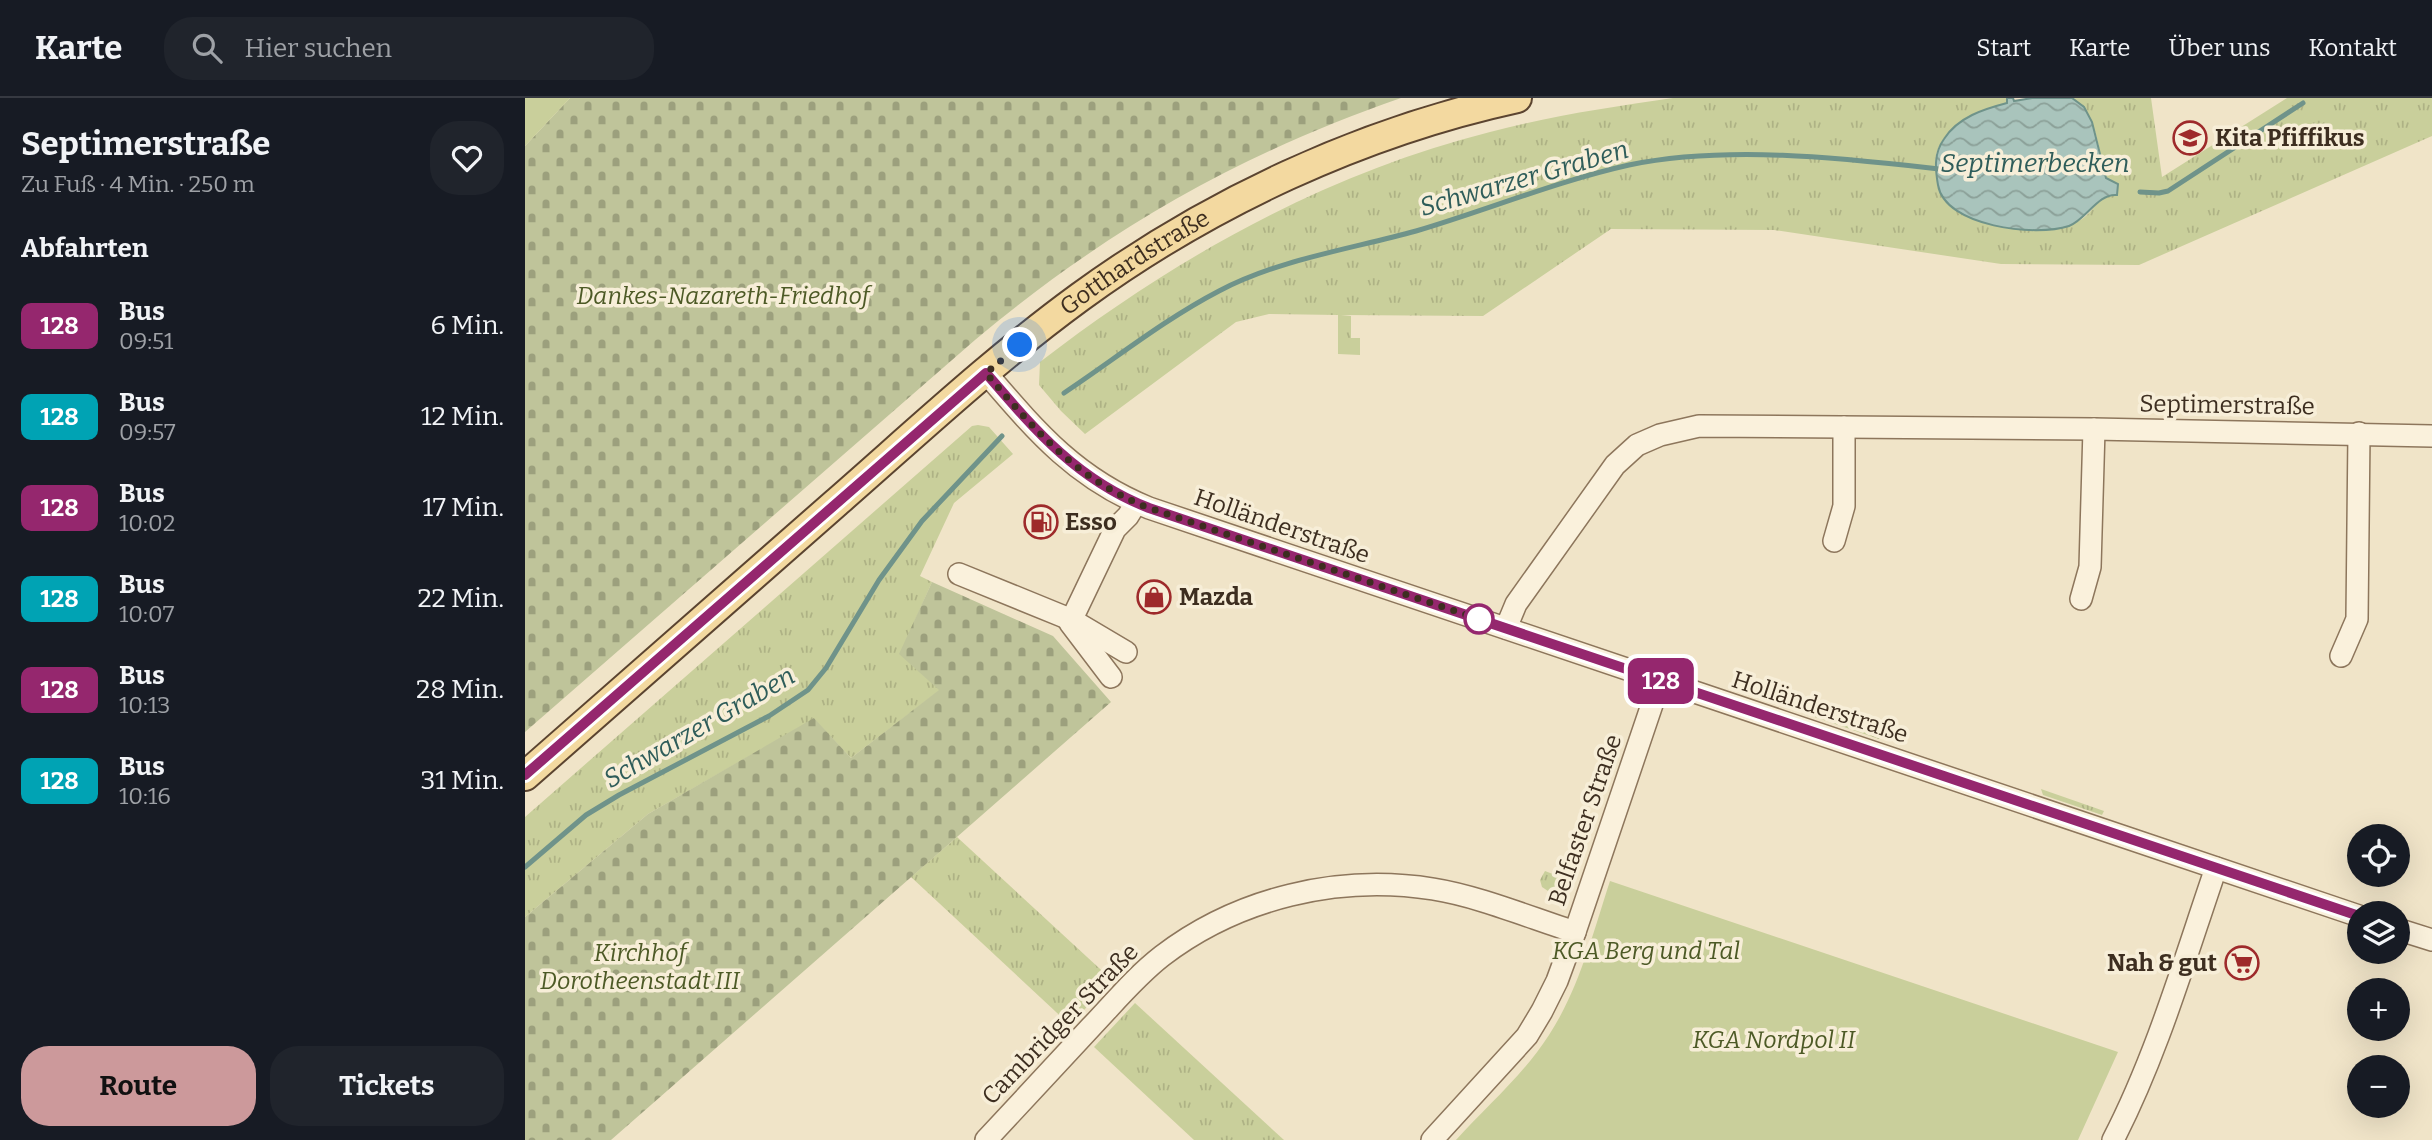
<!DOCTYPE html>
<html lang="de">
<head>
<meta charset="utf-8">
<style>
  :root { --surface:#171b24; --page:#20242c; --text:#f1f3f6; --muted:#9ea1a6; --line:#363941; --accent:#cc999b }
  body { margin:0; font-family:Bitter,serif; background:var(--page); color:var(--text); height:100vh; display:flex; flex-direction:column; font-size:26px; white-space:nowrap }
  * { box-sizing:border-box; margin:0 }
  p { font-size:23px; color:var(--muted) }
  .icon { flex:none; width:38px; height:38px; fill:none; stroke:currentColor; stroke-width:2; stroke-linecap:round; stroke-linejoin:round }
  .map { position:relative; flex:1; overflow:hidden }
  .drawer { display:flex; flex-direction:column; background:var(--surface); width:525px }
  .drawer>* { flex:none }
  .badge { padding:0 14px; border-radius:10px; font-size:24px; line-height:46px }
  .fabs { position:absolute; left:1822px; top:726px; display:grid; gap:14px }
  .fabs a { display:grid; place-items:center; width:63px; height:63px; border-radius:50%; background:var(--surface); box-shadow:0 7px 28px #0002; font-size:35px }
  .you { position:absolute; width:35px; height:35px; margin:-18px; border:5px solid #fff; border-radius:50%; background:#1a73e8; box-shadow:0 0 0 10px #1a73e833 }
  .map>.badge { position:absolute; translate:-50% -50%; box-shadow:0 0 0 4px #fff }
  h2 { padding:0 21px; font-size:26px; line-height:63px }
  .round { display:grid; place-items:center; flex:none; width:74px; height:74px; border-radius:28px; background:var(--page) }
  .head { display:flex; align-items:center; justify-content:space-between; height:119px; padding:0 21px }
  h1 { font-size:33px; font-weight:700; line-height:52px }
  .action { display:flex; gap:14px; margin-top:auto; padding:14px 21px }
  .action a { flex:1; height:80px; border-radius:28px; background:var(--accent); color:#111; font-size:28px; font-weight:700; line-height:80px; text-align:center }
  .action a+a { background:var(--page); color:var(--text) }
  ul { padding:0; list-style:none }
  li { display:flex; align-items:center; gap:21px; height:91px; padding:0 21px }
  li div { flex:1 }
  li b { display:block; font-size:26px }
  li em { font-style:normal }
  li .badge { min-width:77px; font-weight:700; text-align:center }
  header { display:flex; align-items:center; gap:42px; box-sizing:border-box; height:98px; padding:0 35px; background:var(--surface); border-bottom:2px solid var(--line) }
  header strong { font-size:33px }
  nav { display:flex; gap:38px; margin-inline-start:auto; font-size:24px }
  .search { width:490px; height:63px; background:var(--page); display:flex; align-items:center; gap:18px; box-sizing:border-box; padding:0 24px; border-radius:28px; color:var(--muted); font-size:26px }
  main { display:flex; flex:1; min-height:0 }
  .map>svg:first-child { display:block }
  .grass { fill:url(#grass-tufts) }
  .cemetery { fill:url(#cemetery-stones) }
  .garden { fill:#c9cf9b }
  .water { fill:url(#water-waves); stroke:#6f938a; stroke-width:2 }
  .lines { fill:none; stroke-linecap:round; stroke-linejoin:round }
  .stream { stroke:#6f938a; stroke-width:5 }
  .minor-casing { stroke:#8d765c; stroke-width:24 }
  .major-casing { stroke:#5b4430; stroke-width:32 }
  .minor { stroke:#faf1dc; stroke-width:21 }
  .major { stroke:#f3d9a0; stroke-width:28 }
  .line-casing { stroke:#fff; stroke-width:16 }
  .line { stroke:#95276e; stroke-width:10 }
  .walk { stroke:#3d2e20; stroke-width:7; stroke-dasharray:0 12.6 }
  .stop-dot { fill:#fff; stroke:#95276e; stroke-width:3.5 }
  .labels { text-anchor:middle; stroke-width:7; stroke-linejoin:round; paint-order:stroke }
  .poi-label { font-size:24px; font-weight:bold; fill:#3d2e20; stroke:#f7eed8; text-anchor:start }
  .street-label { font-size:24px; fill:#3d2e20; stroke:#f7eed8 }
  .park-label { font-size:24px; font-style:italic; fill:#4d5a26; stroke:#f7eed8 }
  .water-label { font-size:26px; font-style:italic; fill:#2f5d5a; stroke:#f7eed8 }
</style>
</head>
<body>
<header>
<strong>Karte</strong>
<div class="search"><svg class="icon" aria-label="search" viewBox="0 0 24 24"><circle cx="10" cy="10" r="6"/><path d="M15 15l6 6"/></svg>Hier suchen</div>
<nav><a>Start</a><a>Karte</a><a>Über uns</a><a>Kontakt</a></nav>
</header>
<main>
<section class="drawer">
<div class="head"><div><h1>Septimerstraße</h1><p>Zu Fuß · 4 Min. · 250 m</p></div><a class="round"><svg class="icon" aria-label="heart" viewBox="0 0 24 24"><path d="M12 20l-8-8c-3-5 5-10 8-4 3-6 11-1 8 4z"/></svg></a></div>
<h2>Abfahrten</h2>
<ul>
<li><span class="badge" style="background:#95276e;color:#fff">128</span><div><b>Bus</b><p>09:51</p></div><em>6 Min.</em></li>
<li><span class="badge" style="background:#00a3b4;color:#fff">128</span><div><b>Bus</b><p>09:57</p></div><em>12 Min.</em></li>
<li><span class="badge" style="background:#95276e;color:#fff">128</span><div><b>Bus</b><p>10:02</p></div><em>17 Min.</em></li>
<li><span class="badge" style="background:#00a3b4;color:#fff">128</span><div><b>Bus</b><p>10:07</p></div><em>22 Min.</em></li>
<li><span class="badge" style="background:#95276e;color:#fff">128</span><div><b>Bus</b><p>10:13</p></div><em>28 Min.</em></li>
<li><span class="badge" style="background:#00a3b4;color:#fff">128</span><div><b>Bus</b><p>10:16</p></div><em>31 Min.</em></li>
</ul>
<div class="action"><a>Route</a><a>Tickets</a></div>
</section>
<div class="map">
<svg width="1907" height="1042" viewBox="0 0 1907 1042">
  <defs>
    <pattern id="grass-tufts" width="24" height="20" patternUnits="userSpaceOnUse" patternTransform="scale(1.75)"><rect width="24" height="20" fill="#c9cf9b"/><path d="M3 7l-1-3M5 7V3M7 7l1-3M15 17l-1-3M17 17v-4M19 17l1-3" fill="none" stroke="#aeb285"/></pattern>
    <pattern id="cemetery-stones" width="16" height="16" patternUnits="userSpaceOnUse" patternTransform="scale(1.75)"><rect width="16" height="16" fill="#bfc49a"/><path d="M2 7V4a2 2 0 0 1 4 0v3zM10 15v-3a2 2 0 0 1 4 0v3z" fill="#9ca07d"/></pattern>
    <pattern id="water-waves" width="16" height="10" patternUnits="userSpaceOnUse" patternTransform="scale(1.75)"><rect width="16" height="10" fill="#a9c4bc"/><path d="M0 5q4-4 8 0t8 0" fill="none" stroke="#8ba098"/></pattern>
  </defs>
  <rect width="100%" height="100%" fill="#f0e4c8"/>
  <g class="grass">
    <path d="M1148 0H1482L1483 5C1455 12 1419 26 1411 57 1409 67 1412 80 1413 90 1424 100 1437 116 1451 122 1475 133 1534 136 1557 121 1569 113 1575 96 1591 97L1589 86 1583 82 1579 75C1573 47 1572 18 1547 0H1626L1637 79 1762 0H1907V38L1614 167 1476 166 1249 132 1086 131 958 218 816 217 826 218V240H835V257L813 256V217L744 216 711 224 560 336 536 313 514 287 515 264C650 160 799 76 965 34 1025 18 1086 9 1148 0Z"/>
    <polygon points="453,327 464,329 488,356 429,405 395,478 407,484 375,556 415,592 326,660 289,621 123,716 0,819 0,719 447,328"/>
    <polygon points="1279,610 1358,637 1354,641 1278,615"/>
    <polygon points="1516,691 1579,713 1577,717 1518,697"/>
    <polygon points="432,739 587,882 545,927 386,779"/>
    <polygon points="1020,773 1038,780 1034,791 1023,793 1017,789 1015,782"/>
    <polygon points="610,905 759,1042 669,1042 569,949"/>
  </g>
  <g class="cemetery">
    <path d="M45 0H876C715 56 581 132 450 242L0 634V48Z"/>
    <polygon points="407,484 528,538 586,604 86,1042 0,1042 0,819 123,716 289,620 326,660 414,592 374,556"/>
  </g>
  <g class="garden">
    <polygon points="0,0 45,0 0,48"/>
    <path d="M1085 783 1593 954 1553 1042H931C962 1008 999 976 1024 937 1054 891 1068 835 1085 783Z"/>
  </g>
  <path class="water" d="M1482 0H1488L1489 3 1507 0H1547L1559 9 1567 24 1581 80 1593 86 1592 97C1573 95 1561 122 1544 128 1511 139 1420 129 1413 87 1410 70 1409 55 1419 41 1433 19 1459 11 1482 5Z"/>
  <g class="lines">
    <g class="stream">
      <polyline points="1615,94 1634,95 1643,93 1778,5"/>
      <path d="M539 295C590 261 640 221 694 193 755 161 826 151 891 133 962 112 1032 83 1104 67 1202 47 1316 60 1415 71"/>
      <polyline points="0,769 61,717 94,697 244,618 283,592 301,570 354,482 397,423 477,338"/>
    </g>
    <defs>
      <g id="minor">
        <path d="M461 275C511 333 550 380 624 410L1834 818"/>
        <polyline points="1309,443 1319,408 1319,329"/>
        <polyline points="434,476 547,522 601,554"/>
        <polyline points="1556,501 1565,469 1569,331"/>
        <polyline points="981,530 991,506 1090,367 1112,347 1135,337 1174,328 1569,331 1907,338"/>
        <polyline points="1816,558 1832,521 1834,335"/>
        <polyline points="586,579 545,525 590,431 603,418 611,405"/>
        <polyline points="1872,831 1907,842"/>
        <path d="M461 1042C496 1004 531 967 566 929 589 905 610 879 637 858 713 800 813 776 908 791 953 798 1006 820 1050 834"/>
        <polyline points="907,1042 1002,938 1017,913 1032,883 1050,834 1135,583"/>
        <path d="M1588 1042C1632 957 1660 860 1691 770"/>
      </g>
      <g id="major">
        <path id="s1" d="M0 678C104 586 208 495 312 404 392 334 470 261 555 199 684 105 836 34 992 0"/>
      </g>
    </defs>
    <use href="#minor" class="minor-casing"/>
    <use href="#major" class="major-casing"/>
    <use href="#minor" class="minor"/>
    <use href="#major" class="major"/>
  </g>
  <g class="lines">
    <defs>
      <path id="line" d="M0 677 461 275C510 332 552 382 624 410L1834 818"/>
    </defs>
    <use href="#line" class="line-casing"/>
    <use href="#line" class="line"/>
    <path class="walk" d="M495 247 461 275C510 332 552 382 624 410L954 521"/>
  </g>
  <defs>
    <symbol id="school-ring" viewBox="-11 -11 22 22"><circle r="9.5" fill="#f7eed8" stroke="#9e2a2b" stroke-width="1.5"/><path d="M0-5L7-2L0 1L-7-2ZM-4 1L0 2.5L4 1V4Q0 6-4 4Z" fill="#9e2a2b"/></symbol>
    <symbol id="fuel-ring" viewBox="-11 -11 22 22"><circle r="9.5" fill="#f7eed8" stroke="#9e2a2b" stroke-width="1.5"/><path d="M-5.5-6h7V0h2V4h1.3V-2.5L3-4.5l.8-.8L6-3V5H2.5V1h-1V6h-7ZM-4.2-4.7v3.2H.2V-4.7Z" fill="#9e2a2b"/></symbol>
    <symbol id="shop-ring" viewBox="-11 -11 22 22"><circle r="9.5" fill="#f7eed8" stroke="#9e2a2b" stroke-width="1.5"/><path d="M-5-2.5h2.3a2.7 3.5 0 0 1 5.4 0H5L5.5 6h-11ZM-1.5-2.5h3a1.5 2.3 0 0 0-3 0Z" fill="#9e2a2b"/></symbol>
    <symbol id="supermarket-ring" viewBox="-11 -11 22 22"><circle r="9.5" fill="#f7eed8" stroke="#9e2a2b" stroke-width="1.5"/><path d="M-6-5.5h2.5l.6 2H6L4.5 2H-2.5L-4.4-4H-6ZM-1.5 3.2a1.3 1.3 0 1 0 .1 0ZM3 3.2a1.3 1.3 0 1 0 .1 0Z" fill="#9e2a2b"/></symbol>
  </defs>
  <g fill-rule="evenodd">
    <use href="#school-ring" x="1646" y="21" width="38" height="38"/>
    <use href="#fuel-ring" x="497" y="405" width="38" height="38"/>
    <use href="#shop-ring" x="610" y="480" width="38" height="38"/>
    <use href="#supermarket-ring" x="1698" y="846" width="38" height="38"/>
  </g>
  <circle class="stop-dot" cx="954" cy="521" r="14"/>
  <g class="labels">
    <g class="poi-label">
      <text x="1690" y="48">Kita Pfiffikus</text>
      <text x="540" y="432">Esso</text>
      <text x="654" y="507">Mazda</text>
      <text x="1692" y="873" text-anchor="end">Nah &amp; gut</text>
    </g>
    <g class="street-label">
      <text dy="8" stroke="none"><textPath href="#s1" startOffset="798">Gotthardstraße</textPath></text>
      <text transform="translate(1702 307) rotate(1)" y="8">Septimerstraße</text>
      <text transform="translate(757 428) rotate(19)" y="8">Holländerstraße</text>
      <text transform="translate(1295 609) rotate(18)" y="8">Holländerstraße</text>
      <text transform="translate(1060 722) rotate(-71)" y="8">Belfaster Straße</text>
      <text transform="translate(535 926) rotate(-46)" y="8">Cambridger Straße</text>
    </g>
    <g class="park-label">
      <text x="198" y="206">Dankes-Nazareth-Friedhof</text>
      <text x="1121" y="861">KGA Berg und Tal</text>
      <text x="115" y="863">Kirchhof<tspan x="115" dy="28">Dorotheenstadt III</tspan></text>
      <text x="1249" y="950">KGA Nordpol II</text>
    </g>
    <g class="water-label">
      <text x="1510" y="74">Septimerbecken</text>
      <text transform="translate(999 80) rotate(-16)" y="9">Schwarzer Graben</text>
      <text transform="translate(174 629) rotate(-30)" y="9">Schwarzer Graben</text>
    </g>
  </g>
</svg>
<div class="fabs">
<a><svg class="icon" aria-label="locate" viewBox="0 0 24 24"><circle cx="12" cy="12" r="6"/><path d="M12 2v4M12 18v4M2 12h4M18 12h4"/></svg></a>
<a><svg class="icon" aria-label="layers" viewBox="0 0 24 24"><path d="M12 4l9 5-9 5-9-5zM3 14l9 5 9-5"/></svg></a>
<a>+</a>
<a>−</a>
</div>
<div class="you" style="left:495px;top:247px"></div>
<b class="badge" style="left:1136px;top:583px;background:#95276e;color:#fff">128</b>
</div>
</main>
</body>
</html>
